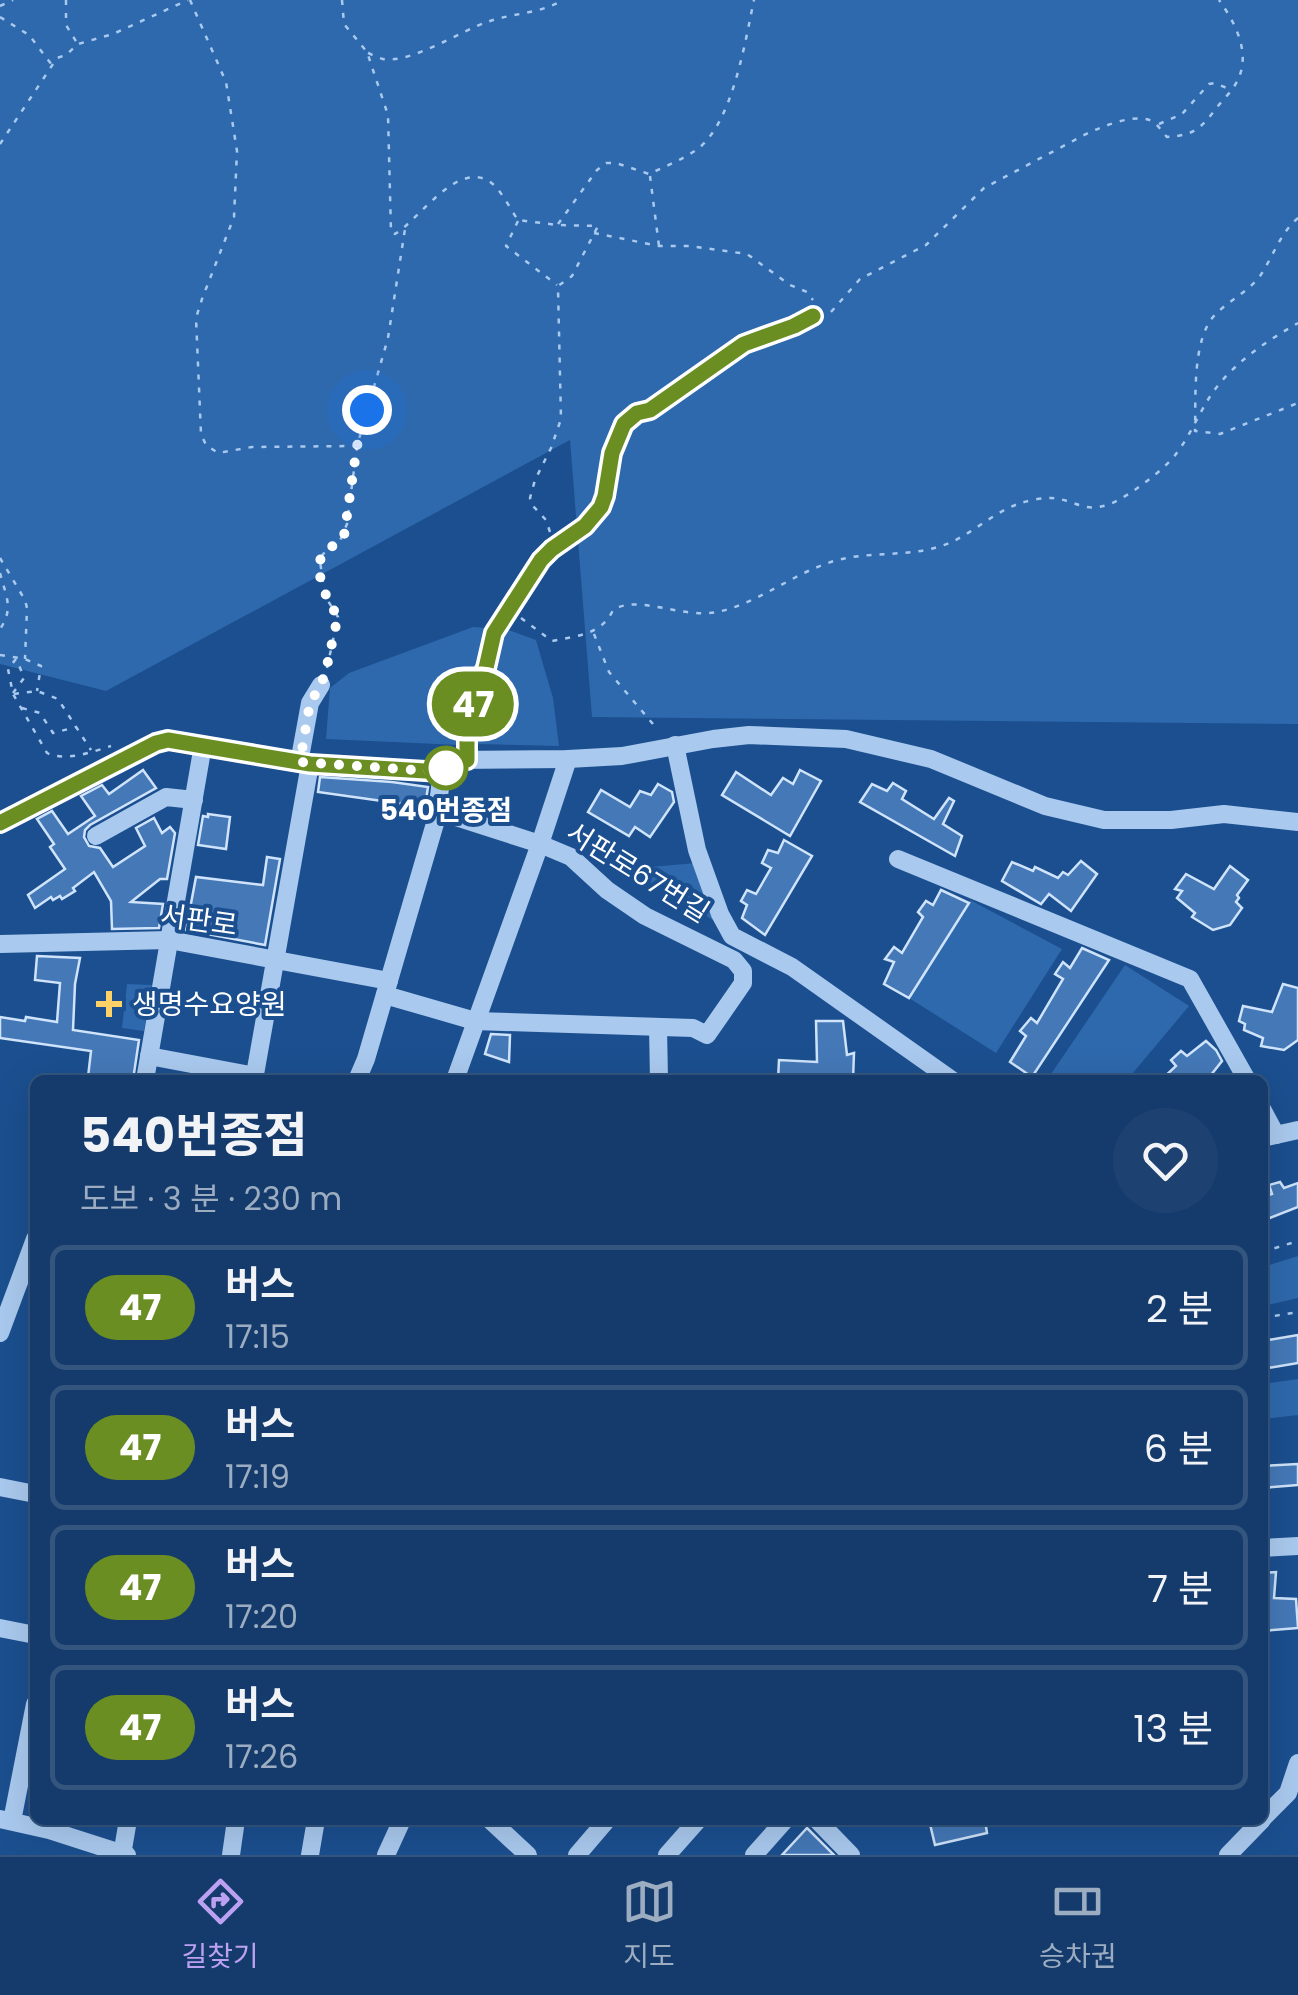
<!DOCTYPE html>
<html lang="ko">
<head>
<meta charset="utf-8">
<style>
  :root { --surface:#143b6b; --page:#1d4271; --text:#f1f3f6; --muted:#9dadc1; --line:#33557e; --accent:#bca0f2 }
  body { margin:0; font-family:Poppins,"Noto Sans KR",sans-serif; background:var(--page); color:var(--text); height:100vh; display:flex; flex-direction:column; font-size:38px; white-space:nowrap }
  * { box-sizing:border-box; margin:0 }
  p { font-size:32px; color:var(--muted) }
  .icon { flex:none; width:55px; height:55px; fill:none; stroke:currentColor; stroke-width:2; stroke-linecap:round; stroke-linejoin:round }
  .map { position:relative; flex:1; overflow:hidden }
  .panel { position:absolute; left:30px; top:1075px; width:1238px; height:750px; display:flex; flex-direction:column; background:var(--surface); border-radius:15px; box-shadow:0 10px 40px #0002,0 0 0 2px var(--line) }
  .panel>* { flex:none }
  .badge { padding:0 20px; border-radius:32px; font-size:35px; line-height:65px }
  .you { position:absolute; width:50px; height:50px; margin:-25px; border:8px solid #fff; border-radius:50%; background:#1a73e8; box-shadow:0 0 0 15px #1a73e833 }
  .map>.badge { position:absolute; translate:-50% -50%; box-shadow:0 0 0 5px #fff }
  .round { display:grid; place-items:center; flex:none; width:105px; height:105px; border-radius:52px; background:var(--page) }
  .summary { display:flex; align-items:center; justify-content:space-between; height:170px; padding:0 50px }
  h1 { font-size:48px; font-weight:700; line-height:75px }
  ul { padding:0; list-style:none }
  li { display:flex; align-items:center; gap:30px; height:125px; margin:0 20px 15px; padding:0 30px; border:5px solid var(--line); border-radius:15px }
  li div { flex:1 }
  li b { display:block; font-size:38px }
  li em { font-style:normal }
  li .badge { min-width:110px; font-weight:700; text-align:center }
  .tabs { display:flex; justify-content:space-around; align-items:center; height:140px; border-top:2px solid var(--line); background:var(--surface); font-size:28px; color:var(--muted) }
  .tabs a { display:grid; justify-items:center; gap:5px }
  .tabs .current { color:var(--accent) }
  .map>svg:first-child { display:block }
  .green { fill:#2e69ad }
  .building { fill:#4478b7; stroke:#cfe3fa; stroke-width:2.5 }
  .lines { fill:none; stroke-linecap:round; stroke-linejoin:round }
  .path { stroke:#a9c9ee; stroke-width:2.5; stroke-dasharray:5 8; stroke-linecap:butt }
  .minor { stroke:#a9c9ee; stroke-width:18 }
  .line-casing { stroke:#fff; stroke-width:22 }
  .line { stroke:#6b8e23; stroke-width:15 }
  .walk { stroke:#fff; stroke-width:10; stroke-dasharray:0 18 }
  .stop-dot { fill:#fff; stroke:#6b8e23; stroke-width:5 }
  .poi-dot { fill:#ffd166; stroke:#1b4f8f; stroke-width:4 }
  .labels { text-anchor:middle; stroke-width:8; stroke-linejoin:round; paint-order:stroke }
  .stop-label { font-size:28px; font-weight:bold; fill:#fff; stroke:#1b4f8f }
  .street-label { font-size:28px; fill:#fff; stroke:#1b4f8f }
  .poi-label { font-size:28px; fill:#fff; stroke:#1b4f8f; text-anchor:start }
</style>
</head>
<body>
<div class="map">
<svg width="1298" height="1855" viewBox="0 0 1298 1855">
  <rect width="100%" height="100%" fill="#1b4f8f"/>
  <g class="green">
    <polygon points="0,0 1298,0 1298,724 592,717 570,440 106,691 0,664"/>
    <polygon points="473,627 486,628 483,654 459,745 326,739 330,688 349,673"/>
    <polygon points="506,629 536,640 553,698 559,746 473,744 484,689"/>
    <polygon points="696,863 713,920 627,869"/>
    <polygon points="970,900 1062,949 996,1053 909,998"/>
    <polygon points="1125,965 1189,1006 1127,1080 1047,1080"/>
    <polygon points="127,984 152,985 144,1031 122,1028"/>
    <polygon points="1298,1256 1298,1298 1263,1306 1263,1267"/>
    <polygon points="1298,1379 1298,1415 1263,1419 1263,1384"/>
  </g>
  <g class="building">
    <polygon points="143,770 156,788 90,825 85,830 84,837 89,846 100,848 113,867 145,846 136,828 154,818 162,833 170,827 175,833 167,879 160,879 131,902 163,904 159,928 112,929 111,901 94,872 73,888 75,891 62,899 60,896 53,900 51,897 35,908 28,895 65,869 50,847 54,844 37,819 52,811 68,834 95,816 81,796 102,785 109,794"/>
    <polygon points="800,770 821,781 790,836 722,795 736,772 771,795 783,778 793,784"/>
    <polygon points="320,777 392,782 428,787 425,807 318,792"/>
    <polygon points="893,783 906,791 902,799 934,819 949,798 954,801 943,824 962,836 955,856 860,802 872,784 887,791"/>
    <polygon points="658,784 672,792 674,802 650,837 635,827 629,836 588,812 601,790 630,807 640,791 651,795"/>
    <polygon points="208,814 230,817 226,849 198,845 203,816 208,817"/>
    <polygon points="784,840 812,856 765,935 742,918 747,905 741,901 747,890 756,894 771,868 762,863 768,850 778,853"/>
    <polygon points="267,857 280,859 265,945 186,930 196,877 263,885"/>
    <polygon points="1081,861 1097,874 1071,911 1049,894 1041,904 1002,881 1012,862 1033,871 1035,867 1058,878 1063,872 1068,875"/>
    <polygon points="1230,866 1248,880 1237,895 1239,898 1236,902 1242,908 1230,925 1213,930 1192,917 1195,913 1177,898 1182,891 1175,889 1186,874 1214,889"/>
    <polygon points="941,890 969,903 909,998 884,984 894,962 885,959 894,947 902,953 923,917 918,912 926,901 933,905"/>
    <polygon points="1082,948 1109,960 1032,1077 1010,1062 1026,1036 1020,1031 1031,1018 1037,1023 1063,979 1055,974 1063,962 1070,968"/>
    <polygon points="37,956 80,958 75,984 73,1030 139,1040 133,1080 88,1077 91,1051 0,1038 0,1017 25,1021 26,1017 57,1022 60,983 35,980"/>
    <polygon points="1283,984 1298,988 1298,1040 1284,1050 1261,1046 1263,1038 1244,1030 1245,1024 1239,1021 1243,1006 1272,1012"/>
    <polygon points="816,1021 843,1021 847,1055 854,1053 853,1080 778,1080 779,1060 817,1062"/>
    <polygon points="491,1034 510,1035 509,1062 485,1054"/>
    <polygon points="1206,1041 1216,1050 1222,1061 1207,1080 1161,1080 1176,1066 1171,1060 1181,1051 1187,1056"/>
    <polygon points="1280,1182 1284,1188 1298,1183 1298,1207 1262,1221 1262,1197 1272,1194 1269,1185"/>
    <polygon points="1298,1335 1298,1363 1262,1369 1262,1341"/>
    <polygon points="1298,1464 1298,1485 1262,1488 1262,1466"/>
    <polygon points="1276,1572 1274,1598 1296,1599 1298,1628 1262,1631 1262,1573"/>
    <polygon points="929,1820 985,1820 987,1833 935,1845"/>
    <polygon points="807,1828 834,1855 782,1855"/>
  </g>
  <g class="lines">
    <g class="path">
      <polyline points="66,0 66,25 77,43"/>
      <polyline points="190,0 226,82 237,151 234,217 202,299 196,318 201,434 206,445 218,453 252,447 357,446"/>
      <path d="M342 0 344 24 367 52 388 115 391 232 395 234C420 219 455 162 489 181 501 189 510 209 518 220L557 225 598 226 572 276 558 286"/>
      <polyline points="0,6 13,0"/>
      <polyline points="0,17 29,35 52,65"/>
      <path d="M368 53C373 55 378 58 383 59 410 64 461 31 487 22 512 13 540 14 563 0"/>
      <polyline points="1159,124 1182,114 1209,84 1215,83 1229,89"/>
      <polyline points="0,144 57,58 66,55 78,44 113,34 188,0"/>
      <polyline points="650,176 659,246"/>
      <path d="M1298 218C1280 233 1273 257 1260 276 1247 293 1226 302 1213 317 1192 343 1196 398 1195 431L1220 434 1298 403"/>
      <polyline points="518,221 506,246 557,285"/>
      <path d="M558 224 597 170 606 163H616L649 174C666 166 684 159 699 148 733 120 745 42 754 0"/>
      <polyline points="594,233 659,246 689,246 747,254 790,285 807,292 813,300"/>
      <path d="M831 312 860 279 926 245 984 188 1088 133C1104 126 1141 110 1156 124 1160 128 1163 133 1167 137 1196 135 1201 128 1218 106 1223 100 1229 94 1233 88 1254 59 1237 25 1219 0"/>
      <polyline points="550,532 546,520 533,506 530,498 535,480 551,448 561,419 558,288"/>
      <polyline points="0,558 25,600 27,608 25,659"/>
      <path d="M0 573C6 596 14 609 0 629"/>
      <path d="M521 618 552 641C576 636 602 635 613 610 637 594 683 619 717 612 756 604 790 576 828 563 864 550 905 558 941 546 970 537 992 512 1021 503 1030 500 1042 498 1051 498 1074 499 1084 514 1110 504 1128 497 1164 470 1176 454 1193 432 1202 404 1220 383 1242 357 1269 340 1298 323"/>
      <polyline points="594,634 609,672 658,730"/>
      <polyline points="0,655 25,659 41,666 37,691"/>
      <path d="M16 659 8 669 13 694 47 753C65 762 92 752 111 746"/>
      <polyline points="327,668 338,617 325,596 320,561 323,554 339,543 347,524 357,446 388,338 405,229"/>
      <polyline points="13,693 24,678 17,660"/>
      <polyline points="14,694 37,691 58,699 91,750"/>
      <polyline points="22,708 40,713 53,733 76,727"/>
      <polyline points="1262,1252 1298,1241"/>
      <polyline points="1262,1318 1298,1312"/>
    </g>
    <g class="minor">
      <polyline points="675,745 697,850 720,914 732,936 792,967 952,1080"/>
      <polyline points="467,760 467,737 478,684 486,668 494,633 541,560 552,549 585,526 601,507 605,496 612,453 624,424 637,413 650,410 744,344 794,326 813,316"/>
      <polyline points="299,763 310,703 321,685"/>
      <polyline points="0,823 156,743 168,740 310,764 442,772 454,760 568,759 622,756 713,739 749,735 846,739 931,759 1045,806 1104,820 1171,820 1224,814 1298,822"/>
      <polyline points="96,836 166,797 194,800"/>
      <polyline points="898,859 1190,979 1247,1080"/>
      <polyline points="0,944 169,940 389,981"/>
      <polyline points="385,995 475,1021 693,1028 707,1035 743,983 743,971 734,960 645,916 607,890 571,857 540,844 437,811"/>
      <polyline points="658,1027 659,1080"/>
      <polyline points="149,1056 255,1076"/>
      <polyline points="145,1080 203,745"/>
      <polyline points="254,1080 310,764"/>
      <polyline points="357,1080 366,1059 436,820 442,772"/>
      <polyline points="455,1080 540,844 568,759"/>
      <polyline points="1262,1109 1276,1135"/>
      <polyline points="1262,1138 1298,1130"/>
      <polyline points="0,1333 35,1239"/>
      <polyline points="0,1487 35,1494"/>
      <polyline points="1262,1548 1298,1546"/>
      <polyline points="0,1628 35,1635"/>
      <polyline points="0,1819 49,1830 127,1855"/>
      <polyline points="1262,1819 1288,1793 1298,1763"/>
      <polyline points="490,1820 528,1855"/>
      <polyline points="817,1820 851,1855"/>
      <polyline points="12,1821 35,1704"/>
      <polyline points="122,1855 128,1820"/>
      <polyline points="231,1855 236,1820"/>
      <polyline points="310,1855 316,1820"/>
      <polyline points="386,1855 402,1820"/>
      <polyline points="577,1855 607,1820"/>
      <polyline points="667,1855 698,1820"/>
      <polyline points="754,1855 785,1820"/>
      <polyline points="1228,1855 1262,1820"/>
    </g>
  </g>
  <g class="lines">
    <defs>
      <polyline id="line" points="0,823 156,743 168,740 310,764 442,772 454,760 467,760 467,737 478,684 486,668 494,633 541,560 552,549 585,526 601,507 605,496 612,453 624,424 637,413 650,410 744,344 794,326 813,316"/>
    </defs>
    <use href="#line" class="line-casing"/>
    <use href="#line" class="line"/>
    <path class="walk" d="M367 410 357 446 344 536C338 544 331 546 324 553 311 567 328 604 338 616L326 670 321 685 310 703 300 762 442 772 446 768"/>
  </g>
  <circle class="stop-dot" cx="446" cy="768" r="20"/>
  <path class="poi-dot" d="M104 989h10v10h10v10h-10v10h-10v-10h-10v-10h10z"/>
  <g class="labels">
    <g class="stop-label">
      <text x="446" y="820">540번종점</text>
    </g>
    <g class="street-label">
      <text transform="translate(638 872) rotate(32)" y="10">서판로67번길</text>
      <text transform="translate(199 920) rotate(8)" y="10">서판로</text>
    </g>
    <g class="poi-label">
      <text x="132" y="1014">생명수요양원</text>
    </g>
  </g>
</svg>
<div class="you" style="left:367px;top:410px"></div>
<b class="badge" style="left:473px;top:704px;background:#6b8e23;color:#fff">47</b>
<section class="panel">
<div class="summary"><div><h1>540번종점</h1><p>도보 · 3 분 · 230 m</p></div><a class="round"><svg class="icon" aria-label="heart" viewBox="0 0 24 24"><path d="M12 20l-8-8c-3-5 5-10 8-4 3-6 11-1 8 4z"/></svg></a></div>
<ul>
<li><span class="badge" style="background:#6b8e23;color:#fff">47</span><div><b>버스</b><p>17:15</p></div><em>2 분</em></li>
<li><span class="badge" style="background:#6b8e23;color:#fff">47</span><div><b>버스</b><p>17:19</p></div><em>6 분</em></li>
<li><span class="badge" style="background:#6b8e23;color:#fff">47</span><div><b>버스</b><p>17:20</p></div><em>7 분</em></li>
<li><span class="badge" style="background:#6b8e23;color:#fff">47</span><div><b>버스</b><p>17:26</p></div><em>13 분</em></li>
</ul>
</section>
</div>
<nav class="tabs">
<a class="current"><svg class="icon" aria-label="directions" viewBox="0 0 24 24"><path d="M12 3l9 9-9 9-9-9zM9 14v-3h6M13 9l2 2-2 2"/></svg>길찾기</a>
<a><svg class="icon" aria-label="map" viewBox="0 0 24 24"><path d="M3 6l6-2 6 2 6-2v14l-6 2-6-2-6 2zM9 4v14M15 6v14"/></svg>지도</a>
<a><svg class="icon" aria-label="tickets" viewBox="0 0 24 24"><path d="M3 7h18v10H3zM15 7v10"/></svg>승차권</a>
</nav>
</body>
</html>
